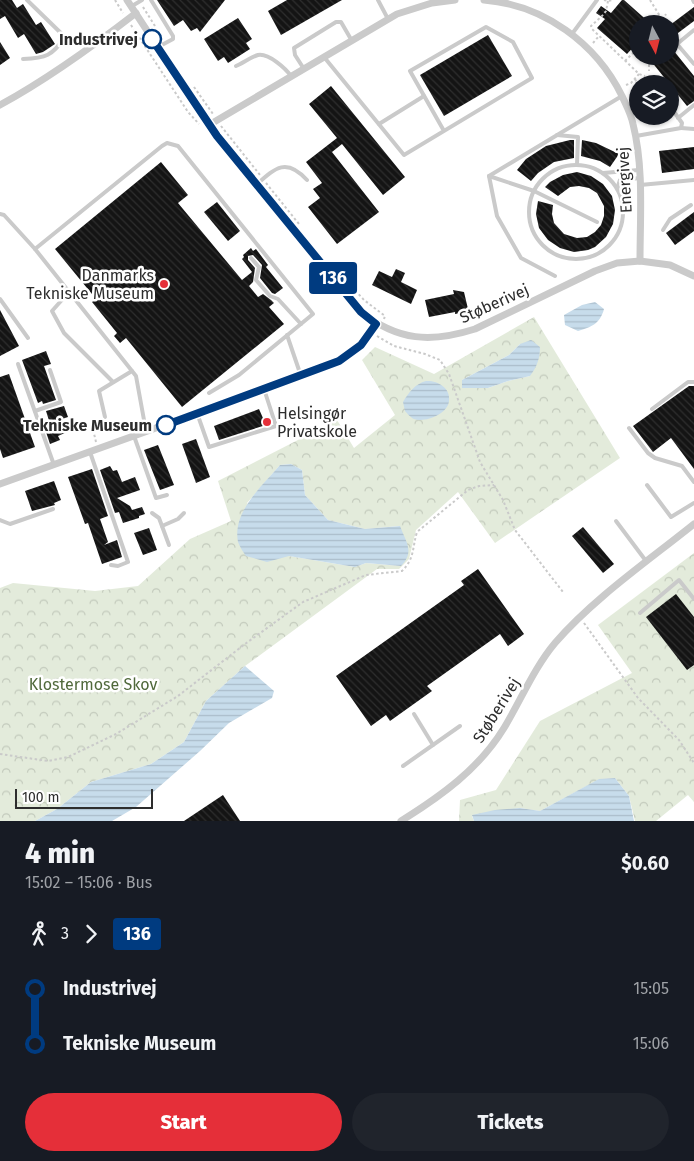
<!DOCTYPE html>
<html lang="en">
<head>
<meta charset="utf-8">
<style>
  :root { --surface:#171b24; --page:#20242c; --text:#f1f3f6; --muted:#9ea1a6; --accent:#e52f39 }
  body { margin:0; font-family:"Fira Sans",sans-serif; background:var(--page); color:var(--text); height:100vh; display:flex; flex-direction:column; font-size:19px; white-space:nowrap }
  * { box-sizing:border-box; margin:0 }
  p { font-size:16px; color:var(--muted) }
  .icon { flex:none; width:28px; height:28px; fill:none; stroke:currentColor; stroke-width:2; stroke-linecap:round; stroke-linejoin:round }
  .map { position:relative; height:821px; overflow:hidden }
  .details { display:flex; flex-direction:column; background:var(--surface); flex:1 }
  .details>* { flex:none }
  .badge { padding:0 10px; border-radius:4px; font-size:18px; line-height:32px }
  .needle { width:32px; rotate:173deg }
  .controls { position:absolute; left:629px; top:15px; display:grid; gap:10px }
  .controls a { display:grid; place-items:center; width:50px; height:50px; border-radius:50%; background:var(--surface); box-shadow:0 1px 4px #0004; font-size:25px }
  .scale { position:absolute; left:15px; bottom:12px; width:138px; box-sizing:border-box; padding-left:5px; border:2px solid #2d2d2d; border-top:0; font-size:14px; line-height:18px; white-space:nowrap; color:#2d2d2d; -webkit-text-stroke:4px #fff; paint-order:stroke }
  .map>.badge { position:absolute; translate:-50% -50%; box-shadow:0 0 0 2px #fff }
  .legs { display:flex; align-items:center; gap:8px; height:55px; padding:0 25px; font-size:16px }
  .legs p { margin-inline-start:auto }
  .overview { display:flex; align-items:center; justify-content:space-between; height:85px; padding:0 25px }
  h1 { font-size:28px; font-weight:800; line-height:38px }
  .action { display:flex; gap:10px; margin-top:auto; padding:10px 25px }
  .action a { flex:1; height:58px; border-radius:30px; background:var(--accent); color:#fff; font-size:20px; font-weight:800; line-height:58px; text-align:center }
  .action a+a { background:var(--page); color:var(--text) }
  ul { padding:0 25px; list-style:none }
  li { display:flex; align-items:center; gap:18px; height:55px; font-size:19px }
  li i { display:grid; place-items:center; width:8px; height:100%; margin:0 6px; background:currentColor }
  li i::after { content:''; width:12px; height:12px; margin:-6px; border:4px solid; border-radius:50%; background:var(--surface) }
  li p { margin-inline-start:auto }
  li:first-child i { background:linear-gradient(#0000 50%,currentColor 0) }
  li:last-child i { background:linear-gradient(currentColor 50%,#0000 0) }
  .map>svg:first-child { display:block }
  .forest { fill:url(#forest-crowns); fill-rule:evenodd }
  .water { fill:url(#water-rules) }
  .building { fill:url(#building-back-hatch) }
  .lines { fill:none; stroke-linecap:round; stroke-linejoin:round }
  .path { stroke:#cacaca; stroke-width:2; stroke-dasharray:2.5 2.5; stroke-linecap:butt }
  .lane { stroke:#cacaca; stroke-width:4 }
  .street { stroke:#cacaca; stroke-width:7 }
  .line-1-casing { stroke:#fff; stroke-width:11 }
  .line-1 { stroke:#003b80; stroke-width:8 }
  .stop-1-dot { fill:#fff; stroke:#003b80; stroke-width:2.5 }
  .poi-dot { fill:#e52f39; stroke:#fff; stroke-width:2 }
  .labels { text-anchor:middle; stroke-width:5; stroke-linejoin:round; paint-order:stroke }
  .stop-label { font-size:16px; font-weight:bold; fill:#2d2d2d; stroke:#fff; text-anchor:end }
  .street-label { font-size:16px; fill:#2d2d2d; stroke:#fff }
  .poi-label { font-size:16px; fill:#2d2d2d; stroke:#fff; text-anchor:end }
  .park-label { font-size:16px; fill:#50693b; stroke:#fff }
</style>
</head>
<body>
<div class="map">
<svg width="694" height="821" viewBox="0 0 694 821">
  <defs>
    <pattern id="forest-crowns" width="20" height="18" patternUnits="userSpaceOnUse" patternTransform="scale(1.25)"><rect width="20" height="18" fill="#e3ebdb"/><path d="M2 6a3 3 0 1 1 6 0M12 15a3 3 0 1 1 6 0" fill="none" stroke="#c3cabc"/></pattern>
    <pattern id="water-rules" width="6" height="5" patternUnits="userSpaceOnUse" patternTransform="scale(1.25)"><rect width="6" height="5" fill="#c7dceb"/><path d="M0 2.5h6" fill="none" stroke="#abbdca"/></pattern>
    <pattern id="building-back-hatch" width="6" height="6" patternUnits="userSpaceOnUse" patternTransform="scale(1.25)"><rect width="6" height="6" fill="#141414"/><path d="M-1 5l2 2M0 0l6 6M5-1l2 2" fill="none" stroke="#2e2e2e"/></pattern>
  </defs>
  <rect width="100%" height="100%" fill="#fff"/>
  <g class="forest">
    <path d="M534 317 620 458 495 543 458 492 416 530 409 559 399 569H377L245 666 206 701 184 742 151 764 91 782 57 809 35 821H0V588L13 583 95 591 138 586 190 539 231 521 218 481 337 420 354 448 395 415 362 360 375 347 434 374ZM520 344 530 376 508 381 488 388 462 380 509 355ZM291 464 302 470 305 495 328 520 365 529 400 526V566L366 563 355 567 289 556 247 503 280 465Z"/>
    <polygon points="694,553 694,802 688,795 656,821 635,821 629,796 615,778 600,779 540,811 520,808 472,816 474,821 459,821 460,800 496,790 540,721 632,673 598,625"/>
  </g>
  <g class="water">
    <path d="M595 302 604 309C600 324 591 327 578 331L565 325 564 315 582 305Z"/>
    <path d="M531 340 540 347C540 358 537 367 530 376L508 381 488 388H462V380L509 355 520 344Z"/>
    <path d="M426 381C436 380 451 387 449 401 448 414 425 423 414 419 411 418 407 413 405 411L403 402C409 392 415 384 426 381Z"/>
    <path d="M291 464 302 470 305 495 328 520 365 529 400 526C406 542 415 552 401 566L366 563 355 567 289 556 267 562 246 556C243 552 240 547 238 542 232 512 262 486 280 465Z"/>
    <polygon points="245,666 274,691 272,698 229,723 200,751 136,807 112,821 35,821 57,809 91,782 151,764 184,742 206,701"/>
    <polygon points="615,778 629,796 634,821 474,821 472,815 495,810 520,808 540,811 599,779"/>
  </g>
  <g class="building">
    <polygon points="0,0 12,0 17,8 23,4 36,25 41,22 55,44 43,52 36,54 24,34 18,38 5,16 0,19"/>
    <polygon points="157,0 225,0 200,32 197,28 191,31 183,20 174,26"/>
    <polygon points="287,0 342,0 281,35 268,11"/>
    <polygon points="622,0 624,0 651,24 638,24 638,42 627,54 597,28 605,19 596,13 601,6 611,13"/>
    <polygon points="694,7 694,21 670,39 670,25"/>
    <polygon points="238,18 252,39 246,43 250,49 228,63 224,57 218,61 204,39"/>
    <polygon points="488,35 512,76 444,116 420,75"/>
    <polygon points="0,42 10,58 0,65"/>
    <polygon points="670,46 694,76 694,101 687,106 647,56 670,56"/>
    <polygon points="331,86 405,177 383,195 342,144 332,152 379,212 337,244 308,207 320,198 313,189 322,183 306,162 337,138 309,104"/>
    <polygon points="570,140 574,140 574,158 554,162 538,173 531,181 517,170 526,159 546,146"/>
    <polygon points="582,140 596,143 619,154 610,167 600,161 581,156"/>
    <polygon points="694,147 694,169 662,173 659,151"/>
    <polygon points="161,162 188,195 178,203 242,280 252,272 242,259 244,257 243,255 251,248 253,251 256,249 268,265 266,267 283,288 275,294 272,293 260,278 262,265 253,255 248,256 248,260 255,268 253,282 249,286 258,297 263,294 271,300 274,303 269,307 284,324 182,407 126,338 120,343 114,336 117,333 92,302 96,299 55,249"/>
    <polygon points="577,172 591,176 603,184 612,196 615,210 613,224 606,237 595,247 588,250 574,252 560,248 548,240 539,228 536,214 538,201 553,205 552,214 554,223 564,234 577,238 587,237 595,232 601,225 604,216 604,206 597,193 589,188 579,186 570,187 558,196 545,187 550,182 563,175"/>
    <polygon points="217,202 240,231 228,241 204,212"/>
    <polygon points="694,212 694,231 675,245 666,233"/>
    <polygon points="396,269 405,273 401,282 417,290 411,304 372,285 379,271 392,277"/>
    <polygon points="453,290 464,292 468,309 462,310 463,313 455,314 455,312 429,317 425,300 454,294"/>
    <polygon points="0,310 19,346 0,356"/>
    <polygon points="46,351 51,364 44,366 56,400 43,404 42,401 38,403 22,360"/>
    <polygon points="9,374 35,447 3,458 0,449 0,377"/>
    <polygon points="689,386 694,386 694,469 671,438 653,452 633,426"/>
    <polygon points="64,406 68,417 62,419 67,432 58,436 60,440 50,444 46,432 52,430 46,411"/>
    <polygon points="259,409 266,425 219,440 214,426"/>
    <polygon points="196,439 210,477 196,483 182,444"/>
    <polygon points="158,445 174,485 160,490 144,450"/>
    <polygon points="110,466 113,471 117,470 122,482 135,477 140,490 117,498 130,506 132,510 142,507 145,514 139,516 139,518 123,523 119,512 115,513 100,470"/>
    <polygon points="92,469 108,516 100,519 108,542 104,545 117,540 122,557 102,564 88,523 85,524 68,477"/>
    <polygon points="54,481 61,500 54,503 55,505 32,511 25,491"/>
    <polygon points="583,527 614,564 603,573 572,536"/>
    <polygon points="149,528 157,550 143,555 134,533"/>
    <polygon points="478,569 524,634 508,646 500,634 427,686 432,691 390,721 386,715 371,726 336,676 464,585 461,581"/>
    <polygon points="676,594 694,617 694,665 687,670 646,617"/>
    <polygon points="223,795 240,821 184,821"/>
  </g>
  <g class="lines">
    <g class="path">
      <polyline points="115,0 123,13"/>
      <polyline points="604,0 608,1 613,0"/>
      <polyline points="650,0 663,21"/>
      <polyline points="608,1 606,11 602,16 591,26 592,29 639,74 645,76"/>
      <polyline points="143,7 155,26"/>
      <polyline points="660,24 666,14"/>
      <polyline points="131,25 188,112 199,124"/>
      <polyline points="593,43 599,36"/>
      <polyline points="644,56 649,63 649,71"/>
      <polyline points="625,61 638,48"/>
      <polyline points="635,79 638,85"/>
      <polyline points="626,85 631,83 639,74"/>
      <polyline points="194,87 213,114"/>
      <polyline points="221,126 260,175"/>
      <polyline points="266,183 299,224"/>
      <polyline points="352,287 364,300 385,316 384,319"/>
      <polyline points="470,309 475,320"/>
      <polyline points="377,336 394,346 425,354 440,360 449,374 480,462 503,500 515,530 563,592"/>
      <polyline points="96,442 91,421 99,419"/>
      <polyline points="584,623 638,698 679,740 694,763"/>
      <path d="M0 754 48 761 68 757 116 734 178 696 245 644 303 602 366 575 402 571C415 558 412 548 417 532L468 490 479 486 494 485"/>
    </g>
    <g class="lane">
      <polyline points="151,0 173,36 173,39 158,47"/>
      <polyline points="378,0 388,19"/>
      <polyline points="693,0 694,2"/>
      <polyline points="132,6 142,0"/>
      <polyline points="694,30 677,44 694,64"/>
      <polyline points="572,34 597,0"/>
      <polyline points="324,57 404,155 532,78 513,42 486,27 410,71 444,131"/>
      <path d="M23 59C46 58 52 56 65 37L27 0"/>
      <path d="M236 66C243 63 251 57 258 55 269 53 286 69 291 76"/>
      <polyline points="304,69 295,55 294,48 336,22 341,22 352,41"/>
      <polyline points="650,78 654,84"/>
      <polyline points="678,118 694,105"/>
      <polyline points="379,124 424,96"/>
      <polyline points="681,128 694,129"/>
      <polyline points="557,135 578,137 577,165"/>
      <polyline points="636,136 681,128 682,123 670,106"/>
      <circle cx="576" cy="212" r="47"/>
      <polyline points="603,173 639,170"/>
      <polyline points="489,176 534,191 597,222"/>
      <path d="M256 185C275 168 286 157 307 180"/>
      <polyline points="640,185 694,180"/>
      <polyline points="617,189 620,180 640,178"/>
      <polyline points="0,214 4,215 35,249 136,376 146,431"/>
      <polyline points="663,230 670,219 691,205"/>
      <polyline points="35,249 162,146 167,143 178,146 313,314 239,375 209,393"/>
      <polyline points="251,258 259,267 256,280 270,296 278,299 301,324"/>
      <polyline points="555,276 521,258 497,216 489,176 622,96"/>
      <polyline points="69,292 52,311 64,333 113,382"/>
      <polyline points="0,299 28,338"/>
      <polyline points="287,335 301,376"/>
      <polyline points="18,364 54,465"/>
      <polyline points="652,409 688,382 694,382"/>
      <polyline points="35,411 61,402 50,370"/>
      <polyline points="197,413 209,447 276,426 264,389"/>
      <polyline points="105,417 99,391 132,371"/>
      <polyline points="629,428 648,453 655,458 682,466 694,482"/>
      <polyline points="134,436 156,498 167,495"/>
      <polyline points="90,452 128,562 118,566 111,565"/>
      <polyline points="647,485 671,517 694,503"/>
      <polyline points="152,513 159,518 169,545"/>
      <polyline points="0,520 10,524 53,509"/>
      <polyline points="616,521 646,561"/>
      <polyline points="162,526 178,519 184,513"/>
      <polyline points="640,613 679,580 694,599"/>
      <polyline points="414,714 433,745"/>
      <polyline points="403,766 460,726"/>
    </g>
    <g class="street">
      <path d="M127 0 209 125 250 178 361 312C398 341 431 343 475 329L595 271 617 263 640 261 670 265 694 276"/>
      <path d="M484 0C544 5 596 43 622 96 626 105 631 114 633 124 644 168 640 216 640 261"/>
      <path d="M0 105C48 79 92 47 136 13"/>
      <polyline points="209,125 397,14 432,3 455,0"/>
      <path d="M0 484 323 368C346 358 363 345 376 324"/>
      <path d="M401 821C441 796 479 769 504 728 521 700 534 668 555 643 593 599 648 561 694 524"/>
    </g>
  </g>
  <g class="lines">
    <defs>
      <polyline id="line-1" points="152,39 217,136 361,312 376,324 361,345 339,361 166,425"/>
    </defs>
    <use href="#line-1" class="line-1-casing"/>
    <use href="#line-1" class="line-1"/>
  </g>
  <g class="stop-1-dot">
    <circle cx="152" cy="39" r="9"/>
    <circle cx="166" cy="425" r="9"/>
  </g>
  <g class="poi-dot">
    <circle cx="164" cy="284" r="5"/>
    <circle cx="267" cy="422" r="5"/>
  </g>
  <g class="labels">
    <g class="stop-label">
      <text x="138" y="45">Industrivej</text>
      <text x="152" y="431">Tekniske Museum</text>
    </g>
    <g class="street-label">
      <text transform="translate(624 180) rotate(-93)" y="6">Energivej</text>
      <text transform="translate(494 303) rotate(-24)" y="6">Støberivej</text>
      <text transform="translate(496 710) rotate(-58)" y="6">Støberivej</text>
    </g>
    <g class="poi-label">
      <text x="154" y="281">Danmarks<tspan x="154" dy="18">Tekniske Museum</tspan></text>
      <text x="277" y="419" text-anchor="start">Helsingør<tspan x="277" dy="18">Privatskole</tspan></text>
    </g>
    <g class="park-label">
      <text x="93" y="690">Klostermose Skov</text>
    </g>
  </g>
</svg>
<div class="controls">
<a><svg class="needle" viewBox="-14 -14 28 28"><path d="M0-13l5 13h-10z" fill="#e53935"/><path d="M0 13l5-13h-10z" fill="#9ea1a6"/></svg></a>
<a><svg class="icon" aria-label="layers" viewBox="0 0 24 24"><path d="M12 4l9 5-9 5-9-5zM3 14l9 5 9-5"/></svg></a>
</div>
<div class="scale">100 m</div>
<b class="badge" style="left:333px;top:278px;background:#003b80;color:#fff">136</b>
</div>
<section class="details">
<div class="overview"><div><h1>4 min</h1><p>15:02 – 15:06 · Bus</p></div><b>$0.60</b></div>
<div class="legs"><svg class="icon" aria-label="walk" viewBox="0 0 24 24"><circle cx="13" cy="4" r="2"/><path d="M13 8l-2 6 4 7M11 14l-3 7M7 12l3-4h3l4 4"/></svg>3<svg class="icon" aria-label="forward" viewBox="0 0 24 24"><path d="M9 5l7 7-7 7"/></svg><b class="badge" style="background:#003b80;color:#fff">136</b></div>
<ul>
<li><i style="color:#003b80"></i><b>Industrivej</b><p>15:05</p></li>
<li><i style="color:#003b80"></i><b>Tekniske Museum</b><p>15:06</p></li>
</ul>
<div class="action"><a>Start</a><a>Tickets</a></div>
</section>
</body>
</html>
